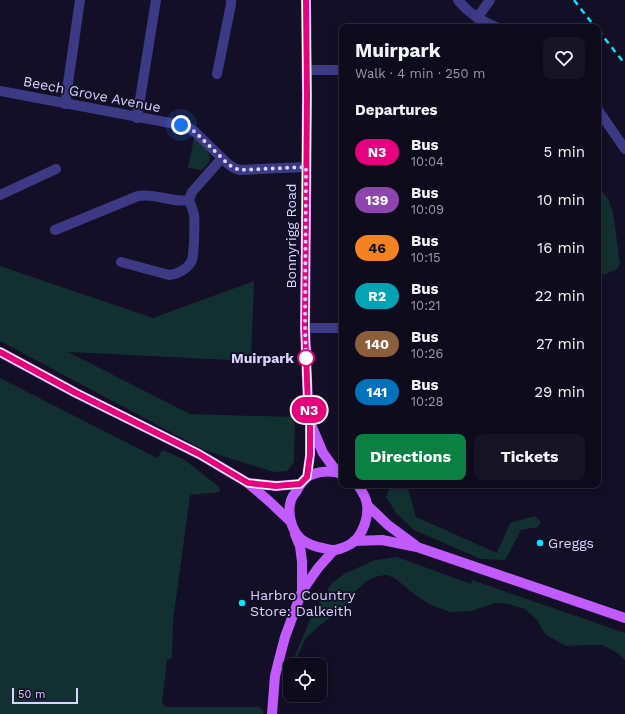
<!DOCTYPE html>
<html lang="en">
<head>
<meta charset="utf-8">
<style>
  :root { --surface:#0e0b1c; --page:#171425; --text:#f1f3f6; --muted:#9b9ba3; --line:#2e2b3b; --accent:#0b8043 }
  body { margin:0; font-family:"Work Sans",sans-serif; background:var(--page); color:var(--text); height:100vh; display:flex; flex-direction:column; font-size:15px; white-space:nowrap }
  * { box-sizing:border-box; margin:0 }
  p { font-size:13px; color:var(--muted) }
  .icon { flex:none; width:22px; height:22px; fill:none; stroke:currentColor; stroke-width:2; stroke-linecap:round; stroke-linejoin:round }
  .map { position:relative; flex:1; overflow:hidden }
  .details { position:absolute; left:339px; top:24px; width:262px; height:464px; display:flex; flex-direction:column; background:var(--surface); border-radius:8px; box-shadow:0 2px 6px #0003,0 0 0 1px var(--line) }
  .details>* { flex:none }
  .badge { padding:0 8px; border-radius:13px; font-size:14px; line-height:26px }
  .buttons { position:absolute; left:283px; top:658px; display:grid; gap:8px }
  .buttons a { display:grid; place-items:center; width:44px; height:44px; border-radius:8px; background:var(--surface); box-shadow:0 2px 6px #0003,0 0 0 1px var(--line); font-size:20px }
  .scale { position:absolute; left:12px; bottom:10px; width:66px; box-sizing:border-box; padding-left:4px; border:2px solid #d9d4ff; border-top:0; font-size:11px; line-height:14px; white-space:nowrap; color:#d9d4ff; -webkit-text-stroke:3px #130f26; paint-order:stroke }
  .you { position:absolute; width:20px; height:20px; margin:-10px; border:3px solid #fff; border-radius:50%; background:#1a73e8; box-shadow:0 0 0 6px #1a73e833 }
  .map>.badge { position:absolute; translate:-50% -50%; box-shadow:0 0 0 2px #fff }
  h2 { padding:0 16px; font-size:15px; line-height:36px }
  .round { display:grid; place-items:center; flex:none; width:42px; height:42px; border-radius:8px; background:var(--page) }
  .overview { display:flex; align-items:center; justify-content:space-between; height:68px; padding:0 16px }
  h1 { font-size:19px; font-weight:700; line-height:30px }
  .action { display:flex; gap:8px; margin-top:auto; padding:8px 16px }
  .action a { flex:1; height:46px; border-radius:8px; background:var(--accent); color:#fff; font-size:16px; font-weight:700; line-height:46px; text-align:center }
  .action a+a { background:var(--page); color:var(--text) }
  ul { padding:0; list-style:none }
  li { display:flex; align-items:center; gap:12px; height:48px; padding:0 16px }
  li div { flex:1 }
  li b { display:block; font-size:15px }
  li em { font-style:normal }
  li .badge { min-width:44px; font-weight:700; text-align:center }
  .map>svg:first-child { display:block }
  .green { fill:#12302f }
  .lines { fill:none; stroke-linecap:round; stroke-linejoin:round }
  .minor { stroke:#3d3a85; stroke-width:10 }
  .major { stroke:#c25bff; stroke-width:10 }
  .rail { stroke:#00e5ff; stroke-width:2.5; stroke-dasharray:6 5; stroke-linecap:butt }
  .line-casing { stroke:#fff; stroke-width:9 }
  .line { stroke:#e6007e; stroke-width:6 }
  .walk { stroke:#d9d4ff; stroke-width:4; stroke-dasharray:0 7.2 }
  .stop-dot { fill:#fff; stroke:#e6007e; stroke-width:2 }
  .poi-dot { fill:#00e5ff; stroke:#130f26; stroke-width:1.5 }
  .labels { text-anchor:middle; stroke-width:3.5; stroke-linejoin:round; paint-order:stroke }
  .street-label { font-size:14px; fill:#d9d4ff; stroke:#130f26 }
  .stop-label { font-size:14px; font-weight:bold; fill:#d9d4ff; stroke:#130f26; text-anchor:end }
  .poi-label { font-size:14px; fill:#d9d4ff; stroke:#130f26; text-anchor:start }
</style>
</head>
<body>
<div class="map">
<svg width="625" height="714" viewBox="0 0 625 714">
  <rect width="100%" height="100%" fill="#130f26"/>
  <g class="green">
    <path d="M194 138C200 144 214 153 209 162 207 165 204 168 202 170L188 168Z"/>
    <polygon points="598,186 608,199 613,212 620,264 616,270 603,275 598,267"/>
    <polygon points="0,266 153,318 254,281 251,361 68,352 190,414 295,417 294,462 287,471 274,472 206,451 0,341"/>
    <polygon points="0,378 157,458 163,450 185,460 219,487 220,492 190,495 173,621 172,658 167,660 162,703 165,707 259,707 264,711 263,714 0,714"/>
    <polygon points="391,485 407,485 416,517 497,553 510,523 535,516 541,522 538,527 521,530 505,560 481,559 414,530 397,514 386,497"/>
    <polygon points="397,557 471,584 472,580 625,633 625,660 618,653 602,645 582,645 566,646 545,634 537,620 525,609 508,604 495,603 471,611 450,612 429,604 410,591 396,579 387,575 378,576 365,582 353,594 346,606 319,626 305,639 294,665 291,665 312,615 332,583 344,574 375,560"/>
  </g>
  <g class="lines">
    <g class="minor">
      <path d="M458 0C468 13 481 21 496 27"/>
      <polyline points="477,18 490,0"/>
      <polyline points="307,70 342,70"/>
      <polyline points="217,74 231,4 231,0"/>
      <polyline points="0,91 181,125 189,128 195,132 228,164 234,168 240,170 306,167"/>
      <polyline points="65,104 80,0"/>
      <polyline points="598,110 625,149"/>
      <polyline points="137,118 156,0"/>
      <polyline points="0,195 56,169"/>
      <path d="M55 230 138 196C156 193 171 203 189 200L192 192 222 158"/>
      <path d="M121 262 169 275C178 274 188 269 192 260 194 254 195 222 194 215 193 210 191 205 189 200"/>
      <polyline points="305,328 342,328"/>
    </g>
    <g class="major">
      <polyline points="306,0 307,96 305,328 308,405 310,423 310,455 307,477"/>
      <polyline points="0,352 76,393 199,454 248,483 270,502 291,522"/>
      <polyline points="312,427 323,453 337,472"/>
      <path d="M342 474C331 470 317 471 307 477 302 481 299 486 296 492 294 494 292 497 291 500 287 513 291 530 301 539 308 544 315 547 323 548 327 549 332 550 335 550 341 549 350 545 355 541 363 532 369 517 367 504 366 497 362 491 358 485"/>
      <polyline points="248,483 276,486 300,484"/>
      <polyline points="367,505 388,525 415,545"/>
      <polyline points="295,534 300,546 302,562 302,591"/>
      <polyline points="354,541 382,540 417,547 625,618"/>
      <polyline points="272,714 275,676 280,656 285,637 302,591 318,568 334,550"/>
    </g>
    <g class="rail">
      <polyline points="574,0 595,27"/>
      <polyline points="598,30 625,64"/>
    </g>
  </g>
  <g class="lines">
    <defs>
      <polyline id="line" points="0,352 76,393 199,454 248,483 276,486 300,484 307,477 310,455 310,423 308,405 305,328 307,96 306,0"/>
    </defs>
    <use href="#line" class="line-casing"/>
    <use href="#line" class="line"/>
    <polyline class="walk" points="181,125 189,128 195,132 228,164 234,168 240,170 306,167 305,328 306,358"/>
  </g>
  <circle class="stop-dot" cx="306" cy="358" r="8"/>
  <g class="poi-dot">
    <circle cx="540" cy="543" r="4"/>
    <circle cx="242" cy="603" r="4"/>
  </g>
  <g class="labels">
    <g class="street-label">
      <text transform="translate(92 94) rotate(11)" y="5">Beech Grove Avenue</text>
      <text transform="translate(291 236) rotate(-90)" y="5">Bonnyrigg Road</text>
    </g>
    <g class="stop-label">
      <text x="294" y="363">Muirpark</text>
    </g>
    <g class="poi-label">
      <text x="548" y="548">Greggs</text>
      <text x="250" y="600">Harbro Country<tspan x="250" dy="16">Store: Dalkeith</tspan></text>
    </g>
  </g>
</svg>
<div class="buttons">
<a><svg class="icon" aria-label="locate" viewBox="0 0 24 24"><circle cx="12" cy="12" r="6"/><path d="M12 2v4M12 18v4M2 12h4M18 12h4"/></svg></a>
</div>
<div class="scale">50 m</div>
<div class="you" style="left:181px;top:125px"></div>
<b class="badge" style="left:309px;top:410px;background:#e6007e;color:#fff">N3</b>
<section class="details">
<div class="overview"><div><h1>Muirpark</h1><p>Walk · 4 min · 250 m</p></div><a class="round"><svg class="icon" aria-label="heart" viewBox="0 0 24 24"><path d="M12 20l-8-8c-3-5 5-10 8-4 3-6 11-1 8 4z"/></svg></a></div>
<h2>Departures</h2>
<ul>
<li><span class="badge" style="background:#e6007e;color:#fff">N3</span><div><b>Bus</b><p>10:04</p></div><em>5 min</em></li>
<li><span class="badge" style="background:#8e44ad;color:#fff">139</span><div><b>Bus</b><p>10:09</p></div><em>10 min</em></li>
<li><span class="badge" style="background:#f58220;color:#111">46</span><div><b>Bus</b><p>10:15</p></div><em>16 min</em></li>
<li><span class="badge" style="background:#00a3b4;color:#fff">R2</span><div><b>Bus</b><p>10:21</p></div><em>22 min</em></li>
<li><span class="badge" style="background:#8b5e3c;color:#fff">140</span><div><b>Bus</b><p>10:26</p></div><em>27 min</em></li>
<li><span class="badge" style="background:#0072bc;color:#fff">141</span><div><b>Bus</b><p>10:28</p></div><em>29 min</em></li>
</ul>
<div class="action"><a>Directions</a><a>Tickets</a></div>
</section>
</div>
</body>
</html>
